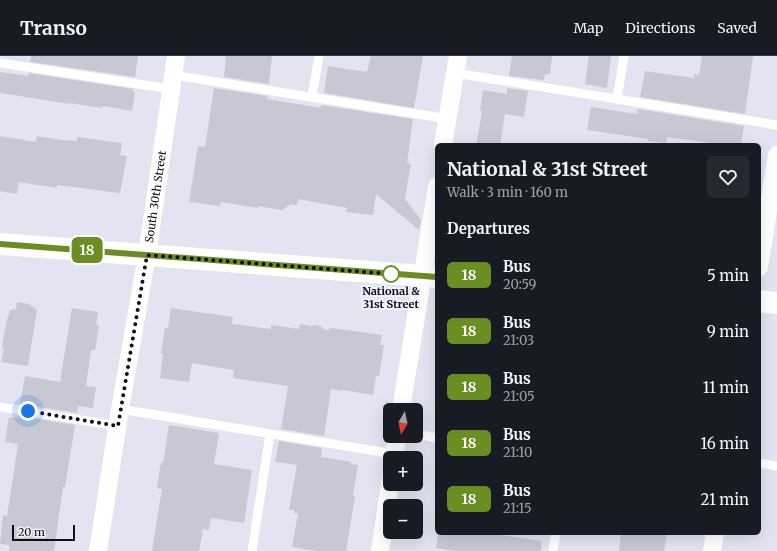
<!DOCTYPE html>
<html lang="en">
<head>
<meta charset="utf-8">
<style>
  :root { --surface:#171b24; --page:#242831; --text:#f1f3f6; --muted:#9ea1a6; --line:#363941 }
  body { margin:0; font-family:Merriweather,serif; background:var(--page); color:var(--text); height:100vh; display:flex; flex-direction:column; font-size:15px; white-space:nowrap }
  * { box-sizing:border-box; margin:0 }
  p { font-size:13px; color:var(--muted) }
  .icon { flex:none; width:22px; height:22px; fill:none; stroke:currentColor; stroke-width:2; stroke-linecap:round; stroke-linejoin:round }
  .map { position:relative; flex:1; overflow:hidden }
  .side { position:absolute; left:435px; top:87px; width:326px; height:392px; display:flex; flex-direction:column; background:var(--surface); border-radius:6px; box-shadow:0 4px 16px #0002 }
  .side>* { flex:none }
  .badge { padding:0 8px; border-radius:6px; font-size:14px; line-height:26px }
  .needle { width:26px; rotate:189deg }
  .controls { position:absolute; left:383px; top:347px; display:grid; gap:8px }
  .controls a { display:grid; place-items:center; width:40px; height:40px; border-radius:6px; background:var(--surface); box-shadow:0 4px 16px #0002; font-size:20px }
  .scale { position:absolute; left:12px; bottom:10px; width:63px; box-sizing:border-box; padding-left:4px; border:2px solid #0e0e13; border-top:0; font-size:11px; line-height:14px; white-space:nowrap; color:#0e0e13; -webkit-text-stroke:3px #f0f0fe; paint-order:stroke }
  .you { position:absolute; width:20px; height:20px; margin:-10px; border:3px solid #fff; border-radius:50%; background:#1a73e8; box-shadow:0 0 0 6px #1a73e833 }
  .map>.badge { position:absolute; translate:-50% -50%; box-shadow:0 0 0 2px #fff }
  h2 { padding:0 12px; font-size:15px; line-height:36px }
  .round { display:grid; place-items:center; flex:none; width:42px; height:42px; border-radius:6px; background:var(--page) }
  .headline { display:flex; align-items:center; justify-content:space-between; height:68px; padding:0 12px }
  h1 { font-size:19px; font-weight:700; line-height:30px }
  ul { padding:0; list-style:none }
  li { display:flex; align-items:center; gap:12px; height:56px; padding:0 12px }
  li div { flex:1 }
  li b { display:block; font-size:15px }
  li em { font-style:normal }
  li .badge { min-width:44px; font-weight:700; text-align:center }
  header { display:flex; align-items:center; gap:24px; box-sizing:border-box; height:56px; padding:0 20px; background:var(--surface); border-bottom:1px solid var(--line) }
  header strong { font-size:19px }
  nav { display:flex; gap:22px; margin-inline-start:auto; font-size:14px }
  .map>svg:first-child { display:block }
  .building { fill:#c8c8d5 }
  .lines { fill:none; stroke-linecap:round; stroke-linejoin:round }
  .service { stroke:#fff; stroke-width:9 }
  .minor { stroke:#fff; stroke-width:18 }
  .primary { stroke:#fff; stroke-width:22 }
  .line-casing { stroke:#fff; stroke-width:9 }
  .line { stroke:#6b8e23; stroke-width:6 }
  .walk { stroke:#0e0e13; stroke-width:4; stroke-dasharray:0 7.2 }
  .stop-dot { fill:#fff; stroke:#6b8e23; stroke-width:2 }
  .labels { text-anchor:middle; stroke-width:4; stroke-linejoin:round; paint-order:stroke }
  .street-label { font-size:11px; fill:#0e0e13; stroke:#f0f0fe }
  .stop-label { font-size:11px; font-weight:bold; fill:#0e0e13; stroke:#f0f0fe }
</style>
</head>
<body>
<header>
<strong>Transo</strong>
<nav><a>Map</a><a>Directions</a><a>Saved</a></nav>
</header>
<div class="map">
<svg width="777" height="495" viewBox="0 0 777 495">
  <rect width="100%" height="100%" fill="#e3e3f1"/>
  <g class="building">
    <polygon points="31,0 138,0 135,21 30,6"/>
    <polygon points="226,0 272,0 269,28 224,21"/>
    <polygon points="371,0 423,0 414,52 324,37 328,10 367,16"/>
    <polygon points="512,0 552,0 550,18 545,18 544,24 509,20"/>
    <polygon points="589,0 611,0 607,32 585,28"/>
    <polygon points="702,0 753,0 745,58 640,41 645,15 694,22 694,18 699,19"/>
    <polygon points="0,16 28,20 29,17 133,33 133,36 135,36 132,55 103,50 102,52 70,47 70,48 0,37"/>
    <polygon points="214,32 268,40 267,43 321,52 321,49 413,63 407,107 411,108 405,143 421,164 419,174 376,138 373,159 346,156 347,152 298,143 297,149 291,148 282,154 258,150 258,152 221,146 220,150 189,146 198,90 205,91"/>
    <polygon points="507,32 528,35 524,61 505,58 500,89 476,89 482,55 480,55 483,34 507,38"/>
    <polygon points="591,51 637,58 638,53 744,70 741,89 711,89 711,87 667,81 666,87 648,85 648,83 587,74"/>
    <polygon points="0,80 36,86 37,80 69,85 69,84 77,85 77,81 122,87 120,99 127,100 120,137 57,129 57,132 19,126 17,138 0,135"/>
    <polygon points="17,246 29,248 37,254 28,310 1,306 4,292 2,291 6,267 10,254 16,253"/>
    <polygon points="72,252 98,256 96,269 99,270 95,294 91,294 86,330 96,331 93,352 78,350 77,357 20,348 25,320 60,326"/>
    <polygon points="171,252 233,261 232,268 271,273 271,269 299,273 300,268 311,270 315,269 320,270 326,274 332,272 382,279 380,289 384,289 379,320 376,320 373,339 342,334 342,335 331,333 324,380 281,373 288,330 233,322 234,314 192,307 189,326 160,322 163,298 161,298 165,272 168,272"/>
    <polygon points="19,360 75,369 65,431 63,431 54,495 9,495 9,489 0,488 3,459 7,460 18,388 5,386 9,361 18,362"/>
    <polygon points="169,369 219,377 214,408 252,414 244,467 211,462 209,474 203,473 199,495 152,495 162,433 157,432 161,406 163,407"/>
    <polygon points="279,385 322,392 321,401 351,406 351,408 358,409 353,440 355,440 346,495 316,495 292,491 298,458 294,457 294,454 289,454 297,409 275,406"/>
    <polygon points="438,477 502,477 501,479 542,485 541,495 455,495 436,492"/>
    <polygon points="621,477 667,477 664,495 619,495"/>
  </g>
  <g class="lines">
    <g class="service">
      <polyline points="0,7 171,33"/>
      <polyline points="455,17 777,69"/>
      <polyline points="173,19 448,63"/>
      <polyline points="312,41 319,0"/>
      <polyline points="617,43 624,0"/>
      <polyline points="0,351 118,370"/>
      <polyline points="120,353 394,398"/>
      <polyline points="416,378 437,382"/>
      <polyline points="759,407 777,410"/>
      <polyline points="252,495 270,378"/>
      <polyline points="553,495 556,477"/>
    </g>
    <g class="minor">
      <polyline points="443,89 458,0"/>
      <polyline points="759,211 777,99"/>
      <polyline points="401,354 437,130"/>
      <polyline points="394,402 397,380"/>
      <path id="s1" d="M98 495 120 353 147 199 176 0"/>
      <polyline points="380,495 390,427"/>
      <polyline points="712,495 715,477"/>
    </g>
    <g class="primary">
      <polyline points="0,188 437,221"/>
      <polyline points="759,245 777,247"/>
    </g>
  </g>
  <g class="lines">
    <defs>
      <polyline id="line" points="0,188 437,221"/>
    </defs>
    <use href="#line" class="line-casing"/>
    <use href="#line" class="line"/>
    <polyline class="walk" points="28,355 118,370 147,199 391,218"/>
  </g>
  <circle class="stop-dot" cx="391" cy="218" r="8"/>
  <g class="labels">
    <g class="street-label">
      <text dy="4" stroke="none"><textPath href="#s1" startOffset="359">South 30th Street</textPath></text>
    </g>
    <g class="stop-label">
      <text x="391" y="239">National &amp;<tspan x="391" dy="13">31st Street</tspan></text>
    </g>
  </g>
</svg>
<div class="controls">
<a><svg class="needle" viewBox="-14 -14 28 28"><path d="M0-13l5 13h-10z" fill="#e53935"/><path d="M0 13l5-13h-10z" fill="#9ea1a6"/></svg></a>
<a>+</a>
<a>−</a>
</div>
<div class="scale">20 m</div>
<div class="you" style="left:28px;top:355px"></div>
<b class="badge" style="left:87px;top:194px;background:#6b8e23;color:#fff">18</b>
<section class="side">
<div class="headline"><div><h1>National &amp; 31st Street</h1><p>Walk · 3 min · 160 m</p></div><a class="round"><svg class="icon" aria-label="heart" viewBox="0 0 24 24"><path d="M12 20l-8-8c-3-5 5-10 8-4 3-6 11-1 8 4z"/></svg></a></div>
<h2>Departures</h2>
<ul>
<li><span class="badge" style="background:#6b8e23;color:#fff">18</span><div><b>Bus</b><p>20:59</p></div><em>5 min</em></li>
<li><span class="badge" style="background:#6b8e23;color:#fff">18</span><div><b>Bus</b><p>21:03</p></div><em>9 min</em></li>
<li><span class="badge" style="background:#6b8e23;color:#fff">18</span><div><b>Bus</b><p>21:05</p></div><em>11 min</em></li>
<li><span class="badge" style="background:#6b8e23;color:#fff">18</span><div><b>Bus</b><p>21:10</p></div><em>16 min</em></li>
<li><span class="badge" style="background:#6b8e23;color:#fff">18</span><div><b>Bus</b><p>21:15</p></div><em>21 min</em></li>
</ul>
</section>
</div>
</body>
</html>
